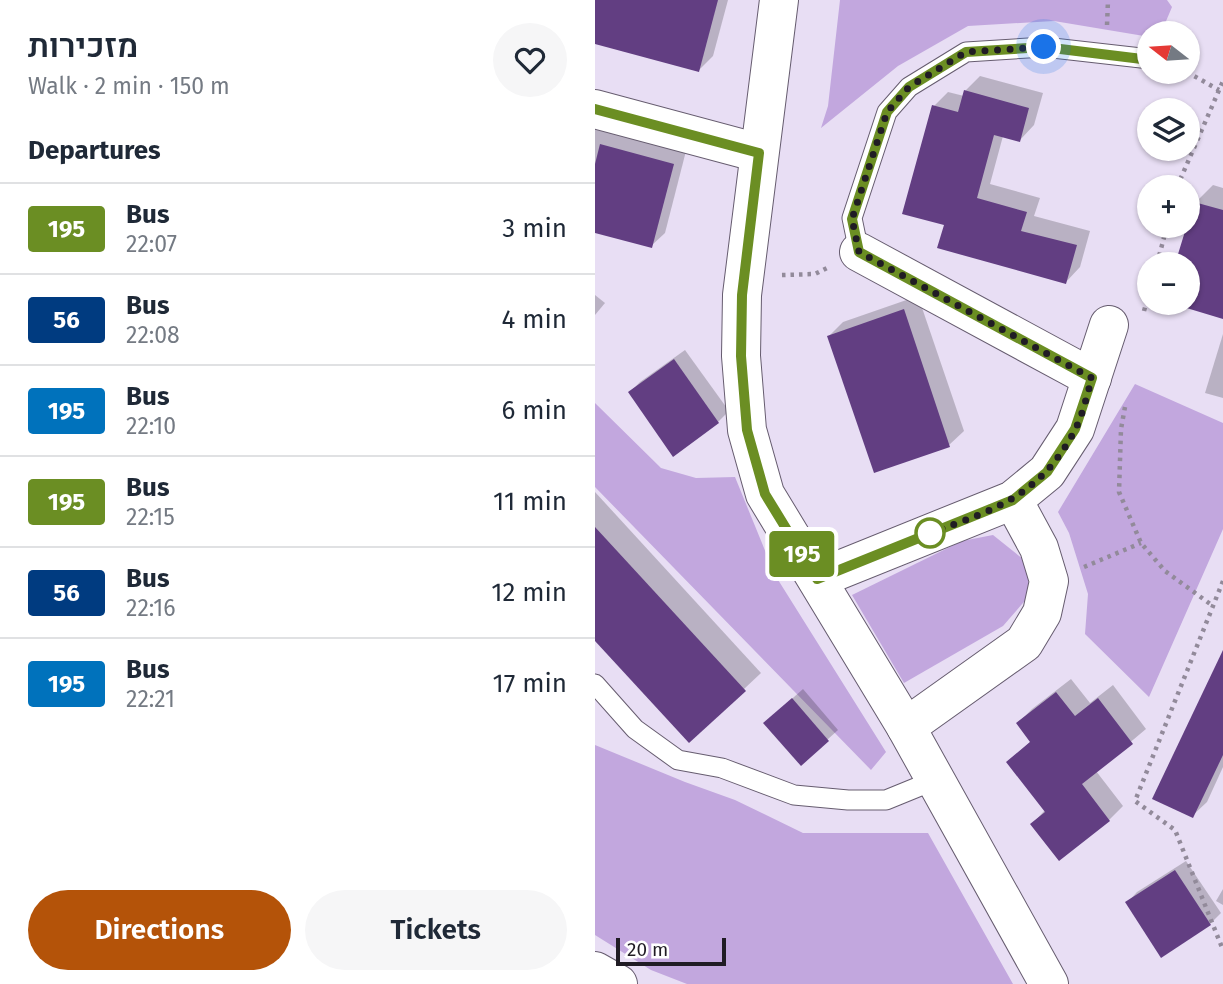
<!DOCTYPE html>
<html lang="en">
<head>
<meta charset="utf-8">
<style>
  :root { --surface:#fff; --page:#f6f6f7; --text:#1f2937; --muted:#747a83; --line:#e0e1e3; --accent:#b45309 }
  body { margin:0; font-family:"Fira Sans",Heebo,sans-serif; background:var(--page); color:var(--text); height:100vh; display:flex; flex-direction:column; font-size:26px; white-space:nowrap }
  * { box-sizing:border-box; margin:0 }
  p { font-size:23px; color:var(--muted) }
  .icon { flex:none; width:38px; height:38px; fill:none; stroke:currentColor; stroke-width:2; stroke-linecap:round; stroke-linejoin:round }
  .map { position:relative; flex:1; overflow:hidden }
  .sheet { display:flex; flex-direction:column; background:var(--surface); width:595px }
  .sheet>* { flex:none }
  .badge { padding:0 14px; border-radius:5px; font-size:24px; line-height:46px }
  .needle { width:46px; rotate:287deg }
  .controls { position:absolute; left:542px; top:21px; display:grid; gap:14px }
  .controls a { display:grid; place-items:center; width:63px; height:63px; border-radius:50%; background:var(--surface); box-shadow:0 2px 5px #0004; font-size:35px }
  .scale { position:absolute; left:21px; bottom:18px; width:110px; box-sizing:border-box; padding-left:7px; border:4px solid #201c24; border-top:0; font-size:19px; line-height:24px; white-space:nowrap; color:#201c24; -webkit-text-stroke:5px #fff; paint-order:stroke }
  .you { position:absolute; width:35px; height:35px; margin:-18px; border:5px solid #fff; border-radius:50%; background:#1a73e8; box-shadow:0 0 0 10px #1a73e833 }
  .map>.badge { position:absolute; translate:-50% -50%; box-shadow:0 0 0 4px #fff }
  h2 { padding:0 28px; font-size:26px; line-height:63px }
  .round { display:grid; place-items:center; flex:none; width:74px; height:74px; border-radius:37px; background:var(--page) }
  .summary { display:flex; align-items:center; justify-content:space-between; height:119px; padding:0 28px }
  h1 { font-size:33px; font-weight:600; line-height:52px }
  .primary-button { display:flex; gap:14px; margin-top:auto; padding:14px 28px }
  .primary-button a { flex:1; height:80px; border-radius:42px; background:var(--accent); color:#fff; font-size:28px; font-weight:600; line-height:80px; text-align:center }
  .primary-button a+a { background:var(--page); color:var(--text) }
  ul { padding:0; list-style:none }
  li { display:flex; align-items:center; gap:21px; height:91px; padding:0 28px; border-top:2px solid var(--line) }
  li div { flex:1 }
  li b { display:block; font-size:26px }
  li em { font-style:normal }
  li .badge { min-width:77px; font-weight:700; text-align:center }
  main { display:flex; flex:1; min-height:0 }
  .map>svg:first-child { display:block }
  .green { fill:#c2a7de }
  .shadow { fill:#0003 }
  .building { fill:#623e82 }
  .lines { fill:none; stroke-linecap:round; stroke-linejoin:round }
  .service-casing { stroke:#665c6f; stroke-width:21 }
  .minor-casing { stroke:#665c6f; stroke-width:40 }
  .tertiary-casing { stroke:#665c6f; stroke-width:40 }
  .path { stroke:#928a9a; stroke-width:4.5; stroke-dasharray:3.5 5; stroke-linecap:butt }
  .service { stroke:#fff; stroke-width:19 }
  .minor { stroke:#fff; stroke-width:38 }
  .tertiary { stroke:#fff; stroke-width:38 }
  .line-casing { stroke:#fff; stroke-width:16 }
  .line { stroke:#6b8e23; stroke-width:10 }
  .walk { stroke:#201c24; stroke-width:7; stroke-dasharray:0 12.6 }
  .stop-dot { fill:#fff; stroke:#6b8e23; stroke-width:3.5 }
</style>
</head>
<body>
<main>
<section class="sheet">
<div class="summary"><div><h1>מזכירות</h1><p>Walk · 2 min · 150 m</p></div><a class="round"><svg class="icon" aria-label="heart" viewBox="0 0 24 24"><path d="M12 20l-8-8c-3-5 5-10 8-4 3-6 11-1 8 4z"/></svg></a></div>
<h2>Departures</h2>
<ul>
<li><span class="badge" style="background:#6b8e23;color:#fff">195</span><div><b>Bus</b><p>22:07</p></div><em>3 min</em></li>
<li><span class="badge" style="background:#003b80;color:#fff">56</span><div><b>Bus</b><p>22:08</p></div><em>4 min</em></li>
<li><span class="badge" style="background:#0072bc;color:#fff">195</span><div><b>Bus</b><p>22:10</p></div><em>6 min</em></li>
<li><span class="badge" style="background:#6b8e23;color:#fff">195</span><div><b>Bus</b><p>22:15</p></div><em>11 min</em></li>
<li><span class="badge" style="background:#003b80;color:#fff">56</span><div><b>Bus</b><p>22:16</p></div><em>12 min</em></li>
<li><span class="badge" style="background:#0072bc;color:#fff">195</span><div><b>Bus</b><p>22:21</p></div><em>17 min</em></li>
</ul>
<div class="primary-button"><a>Directions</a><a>Tickets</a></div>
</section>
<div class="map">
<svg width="628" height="984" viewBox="0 0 628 984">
  <rect width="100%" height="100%" fill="#e8def4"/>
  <g class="green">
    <polygon points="245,0 572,0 577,7 566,33 555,33 555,37 459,21 373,26 303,66 226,128 233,106"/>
    <polygon points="540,384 628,423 628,529 554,697 490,634 493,594 474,533 463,512"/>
    <polygon points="0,403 66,468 101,478 140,477 180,575 291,752 276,770 0,487"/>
    <polygon points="398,535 433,563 434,596 408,626 309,683 257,595 367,541"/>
    <polygon points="0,745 90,782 140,800 208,833 333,833 418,984 92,984 56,970 0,935"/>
  </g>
  <g class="shadow">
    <polygon points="0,0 133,0 118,56 104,70 0,43"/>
    <polygon points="385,76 448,93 439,125 425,140 408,136 395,184 445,198 439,216 495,231 485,267 471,282 351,224 339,106 353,92 369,96 370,91"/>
    <polygon points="0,128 91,151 70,233 56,246 0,231"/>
    <polygon points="618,185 628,188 628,317 581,303 593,303 593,264 582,264 601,202"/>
    <polygon points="0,295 10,303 0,315"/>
    <polygon points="323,296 369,431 354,445 234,336 248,322"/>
    <polygon points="628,334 628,398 610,393"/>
    <polygon points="90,350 134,411 123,422 78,454 35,392 45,382"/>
    <polygon points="0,492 166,673 149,689 0,638"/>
    <polygon points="628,655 628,767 612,802 597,816 560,798"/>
    <polygon points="476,679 495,703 518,685 551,729 501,771 528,806 514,820 464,859 437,824 450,810 413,762 436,741 423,723 437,709"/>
    <polygon points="208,689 243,730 232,740 181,713"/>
    <polygon points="591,861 626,913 615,924 567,956 532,903 542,892"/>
    <polygon points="628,889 628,905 621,901"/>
  </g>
  <g class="building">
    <polygon points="0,0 123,0 104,72 0,44"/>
    <polygon points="369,90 434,108 425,142 399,135 382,198 432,212 426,231 482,245 471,284 342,248 349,225 307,214 337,105 363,112"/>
    <polygon points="5,144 79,164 57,248 0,233 0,164"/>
    <polygon points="599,202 628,210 628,319 575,303 593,303 593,264 580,264"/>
    <polygon points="309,309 355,447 279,473 232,336"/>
    <polygon points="79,359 124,423 78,457 33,392"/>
    <polygon points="0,527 151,691 94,743 0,641"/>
    <polygon points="628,650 628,755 598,818 557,799"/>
    <polygon points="461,692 480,716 503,698 538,744 487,784 515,821 464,861 435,824 450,812 411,762 435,742 421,723"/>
    <polygon points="197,698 234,741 206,766 168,723"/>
    <polygon points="580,870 616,925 566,958 530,902"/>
  </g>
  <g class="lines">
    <defs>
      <g id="service">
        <polyline points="264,252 257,218 292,112 314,87 371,52 449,47 555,59"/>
        <polyline points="0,684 40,729 83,760 127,768 199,795 253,800 291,800 340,780"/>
      </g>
      <g id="minor">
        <polyline points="0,109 164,153"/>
        <polyline points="264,252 497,378"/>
        <polyline points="222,579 418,500 452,472 480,429 514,325"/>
        <polyline points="311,727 429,643 447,613 454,581 444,548 418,500"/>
        <polyline points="0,971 23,984"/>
      </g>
      <polyline id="tertiary" points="184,0 147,295 146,356 152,430 170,494 311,727 454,984"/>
    </defs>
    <use href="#service" class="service-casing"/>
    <use href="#minor" class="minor-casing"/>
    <use href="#tertiary" class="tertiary-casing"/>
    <g class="path">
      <polyline points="512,25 513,0"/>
      <polyline points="592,72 624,90"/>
      <polyline points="582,187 628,81"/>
      <polyline points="562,264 572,226"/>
      <polyline points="187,275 220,274 232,268"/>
      <polyline points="549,311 555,290"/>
      <polyline points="530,407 526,429 524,492 546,543 570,571 618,606"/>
      <polyline points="489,567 546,543"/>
      <polyline points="628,581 540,801 580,830 628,950"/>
    </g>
    <use href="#service" class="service"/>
    <use href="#minor" class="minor"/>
    <use href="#tertiary" class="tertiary"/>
  </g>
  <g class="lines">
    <defs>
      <polyline id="line" points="0,109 164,153 147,295 146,356 152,430 170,494 222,579 418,500 452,472 480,429 497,378 264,252 257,219 292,112 314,87 371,52 449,47 555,60"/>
    </defs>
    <use href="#line" class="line-casing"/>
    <use href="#line" class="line"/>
    <path class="walk" d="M335 533C400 510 446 495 480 430 488 414 492 395 497 378L264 252 257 219 292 112 314 87 371 52 449 47"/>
  </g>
  <circle class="stop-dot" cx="335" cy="533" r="14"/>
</svg>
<div class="controls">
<a><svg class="needle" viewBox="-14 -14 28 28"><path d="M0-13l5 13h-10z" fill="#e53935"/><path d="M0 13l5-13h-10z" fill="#747a83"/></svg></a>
<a><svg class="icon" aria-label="layers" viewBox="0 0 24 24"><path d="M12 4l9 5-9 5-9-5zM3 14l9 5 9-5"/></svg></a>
<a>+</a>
<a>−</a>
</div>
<div class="scale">20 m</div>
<div class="you" style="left:449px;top:47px"></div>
<b class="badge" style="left:207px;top:554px;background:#6b8e23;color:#fff">195</b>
</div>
</main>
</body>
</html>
